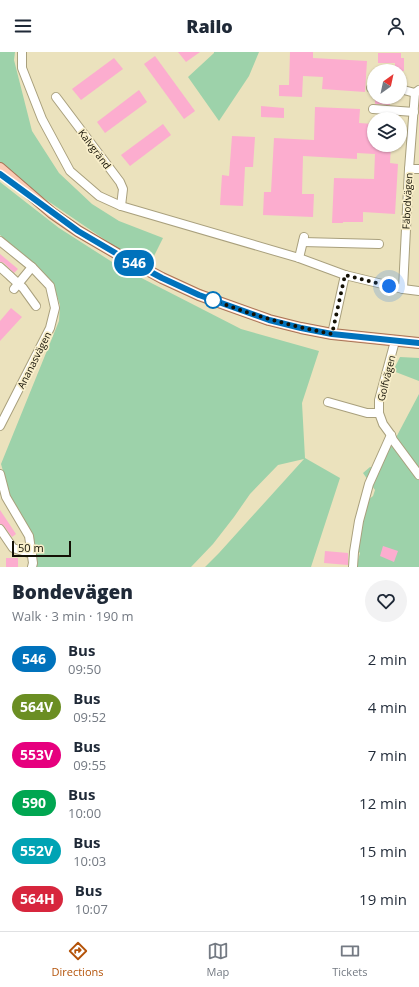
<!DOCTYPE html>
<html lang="en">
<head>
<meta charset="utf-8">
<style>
  :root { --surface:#fff; --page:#f2f2f3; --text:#1f2937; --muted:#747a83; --line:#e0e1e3; --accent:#b45309 }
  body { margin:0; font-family:"Open Sans",sans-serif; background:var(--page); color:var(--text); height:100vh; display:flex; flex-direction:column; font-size:15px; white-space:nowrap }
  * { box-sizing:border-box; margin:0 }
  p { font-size:13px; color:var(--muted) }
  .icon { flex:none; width:22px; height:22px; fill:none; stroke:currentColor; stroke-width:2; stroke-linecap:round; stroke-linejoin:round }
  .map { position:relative; height:515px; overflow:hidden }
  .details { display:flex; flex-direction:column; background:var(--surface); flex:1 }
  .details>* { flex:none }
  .badge { padding:0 8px; border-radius:13px; font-size:14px; line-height:26px }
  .needle { width:26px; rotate:33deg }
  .tools { position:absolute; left:367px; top:12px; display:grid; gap:8px }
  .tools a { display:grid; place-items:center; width:40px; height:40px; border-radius:50%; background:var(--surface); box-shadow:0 1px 3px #0004; font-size:20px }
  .scale { position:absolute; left:12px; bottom:10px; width:59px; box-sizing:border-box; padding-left:4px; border:2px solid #141105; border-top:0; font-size:11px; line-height:14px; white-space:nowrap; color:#141105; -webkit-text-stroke:3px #f9efca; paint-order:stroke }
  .you { position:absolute; width:20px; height:20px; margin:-10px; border:3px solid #fff; border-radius:50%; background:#1a73e8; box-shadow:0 0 0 6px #1a73e833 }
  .map>.badge { position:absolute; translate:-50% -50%; box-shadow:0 0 0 2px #fff }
  .round { display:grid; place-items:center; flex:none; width:42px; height:42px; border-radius:21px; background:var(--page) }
  .head { display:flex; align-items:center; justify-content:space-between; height:68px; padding:0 12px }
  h1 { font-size:19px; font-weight:800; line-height:30px }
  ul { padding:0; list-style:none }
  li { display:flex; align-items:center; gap:12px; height:48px; padding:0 12px }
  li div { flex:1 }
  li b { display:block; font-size:15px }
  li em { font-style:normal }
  li .badge { min-width:44px; font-weight:700; text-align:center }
  header { display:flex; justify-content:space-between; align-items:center; height:52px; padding:0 12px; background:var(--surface); font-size:18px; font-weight:800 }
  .tabs { display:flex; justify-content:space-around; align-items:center; height:56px; border-top:1px solid var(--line); background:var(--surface); font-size:11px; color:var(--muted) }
  .tabs a { display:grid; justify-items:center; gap:2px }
  .tabs .current { color:var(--accent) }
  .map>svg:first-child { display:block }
  .green { fill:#9dd2aa }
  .building { fill:#fcadcf }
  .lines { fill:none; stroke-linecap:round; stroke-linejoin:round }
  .minor-casing { stroke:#a9a07d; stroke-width:10 }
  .major-casing { stroke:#a97457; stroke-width:12 }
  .minor { stroke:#fff; stroke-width:8 }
  .major { stroke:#fbccb5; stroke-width:10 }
  .line-casing { stroke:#fff; stroke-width:9 }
  .line { stroke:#0072bc; stroke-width:6 }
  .walk { stroke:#141105; stroke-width:4; stroke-dasharray:0 7.2 }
  .stop-dot { fill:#fff; stroke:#0072bc; stroke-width:2 }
  .labels { text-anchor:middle; stroke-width:3.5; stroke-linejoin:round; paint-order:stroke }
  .street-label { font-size:10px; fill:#141105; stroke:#f9efca }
</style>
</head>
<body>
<header><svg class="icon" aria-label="menu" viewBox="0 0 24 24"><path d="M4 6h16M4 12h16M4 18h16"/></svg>Railo<svg class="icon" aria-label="person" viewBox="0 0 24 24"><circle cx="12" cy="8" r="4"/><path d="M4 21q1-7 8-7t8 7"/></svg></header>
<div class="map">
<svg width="419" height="515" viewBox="0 0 419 515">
  <rect width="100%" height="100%" fill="#ebe2bd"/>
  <g class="green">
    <polygon points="0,0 15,0 14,8 32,79 59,121 92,152 119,169 163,186 150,212 117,196 42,145 0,110"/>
    <polygon points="214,0 259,0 249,24 219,69 188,25 214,1"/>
    <polygon points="0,130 59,176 120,215 241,277 319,299 302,351 305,406 340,426 311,515 205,515 219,501 304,407 278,413 250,442 234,465 213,492 191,515 35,515 32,483 10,444 1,412 59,269 60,253 54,235 36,214 0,183"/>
    <polygon points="400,305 419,306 419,329 393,319"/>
    <polygon points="419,342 419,515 356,515 360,501 358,499 361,483 355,478 358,470 365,463 368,448 373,444 375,438 363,421 370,415 377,416 388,396 391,395"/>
  </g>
  <g class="building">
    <polygon points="178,0 200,0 186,10"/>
    <polygon points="290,0 313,0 313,6 367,9 365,40 322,37 323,25 303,24 302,45 279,44 279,33 289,33"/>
    <polygon points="378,1 401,1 401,6 404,6 404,19 395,19 395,11 378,11"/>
    <polygon points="155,4 195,59 184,67 144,12"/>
    <polygon points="114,6 123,17 81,48 72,37"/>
    <polygon points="139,38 147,50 105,81 97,70"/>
    <polygon points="375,45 390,45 390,53 375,52"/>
    <polygon points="261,54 284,56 284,66 261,65"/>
    <polygon points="315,55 360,57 359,71 374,72 374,93 391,93 390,111 398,112 395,162 363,160 363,170 343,170 343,171 332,171 334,126 374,127 375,102 357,101 357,107 303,104 302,142 314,142 313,165 263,163 264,140 271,140 274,86 314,88"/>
    <polygon points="163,72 171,83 130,114 121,103"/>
    <polygon points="232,84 255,85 253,115 245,115 243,154 220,153 222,123 229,124"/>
    <polygon points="0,202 18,217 14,221 4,211 0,210"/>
    <polygon points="11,256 22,265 0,289 0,269"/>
    <polygon points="0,458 16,482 12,485 4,474 0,472"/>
    <polygon points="383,494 398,499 394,510 380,504"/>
    <polygon points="325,499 348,501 348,513 324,511"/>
    <rect x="6" y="506" width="12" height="9"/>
  </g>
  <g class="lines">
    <defs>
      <g id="minor">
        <polyline points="22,0 22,16 42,67 70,119 99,144 121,154 299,206 345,223 403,237 419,239"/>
        <polyline points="371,36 374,36"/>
        <polyline points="400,37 415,41"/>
        <polyline points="56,45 120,130 123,137 121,154"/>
        <polyline points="373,57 414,60"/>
        <polyline points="409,117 419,117"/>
        <polyline points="0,189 32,215 50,234 55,256 50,276 0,374"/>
        <polyline points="303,190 379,192"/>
        <polyline points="299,206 304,185"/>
        <polyline points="0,215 10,224"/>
        <polyline points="11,225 23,236 36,254"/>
        <polyline points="14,237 32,215"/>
        <polyline points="403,237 409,117 415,41 419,38"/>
        <polyline points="332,282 345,223"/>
        <polyline points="395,289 379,348 379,361 383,372 391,383 393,388 419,423"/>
        <polyline points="328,350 367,361 379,361"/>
        <polyline points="0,422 6,445 29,484 33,511 32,515"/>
        <polyline points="0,477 13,496 32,502"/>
        <polyline points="353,515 354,500 359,469 369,432 391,383"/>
      </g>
      <polyline id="major" points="0,116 52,161 78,179 119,203 162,226 199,243 269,268 301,276 332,282 419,291"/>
    </defs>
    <use href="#minor" class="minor-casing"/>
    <use href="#major" class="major-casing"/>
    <use href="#minor" class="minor"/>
    <use href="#major" class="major"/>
  </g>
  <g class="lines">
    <defs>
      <polyline id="line" points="0,122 78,179 119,203 162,226 199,243 269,268 301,276 332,282 419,291"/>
    </defs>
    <use href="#line" class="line-casing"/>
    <use href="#line" class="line"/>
    <path class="walk" d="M213 248C251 263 291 274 332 282L345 223 389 234"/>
  </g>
  <circle class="stop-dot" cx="213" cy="248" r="8"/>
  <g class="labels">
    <g class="street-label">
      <text transform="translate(95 97) rotate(53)" y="4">Kalvgränd</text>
      <text transform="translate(407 149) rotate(-87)" y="4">Fäbodvägen</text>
      <text transform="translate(34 308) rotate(-63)" y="4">Ananasvägen</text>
      <text transform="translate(386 326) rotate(-76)" y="4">Golfvägen</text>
    </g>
  </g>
</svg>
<div class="tools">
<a><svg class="needle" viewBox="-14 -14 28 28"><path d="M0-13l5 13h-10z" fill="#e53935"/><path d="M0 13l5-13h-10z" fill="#747a83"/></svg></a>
<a><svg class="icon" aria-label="layers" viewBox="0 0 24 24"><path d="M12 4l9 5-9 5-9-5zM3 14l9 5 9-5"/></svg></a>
</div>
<div class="scale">50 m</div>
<div class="you" style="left:389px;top:234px"></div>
<b class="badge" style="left:134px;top:211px;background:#0072bc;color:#fff">546</b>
</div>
<section class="details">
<div class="head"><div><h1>Bondevägen</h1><p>Walk · 3 min · 190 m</p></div><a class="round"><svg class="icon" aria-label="heart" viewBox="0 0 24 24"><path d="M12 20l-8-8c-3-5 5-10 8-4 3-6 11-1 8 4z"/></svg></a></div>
<ul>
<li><span class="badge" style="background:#0072bc;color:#fff">546</span><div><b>Bus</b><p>09:50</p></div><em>2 min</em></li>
<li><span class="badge" style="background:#6b8e23;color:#fff">564V</span><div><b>Bus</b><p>09:52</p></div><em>4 min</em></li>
<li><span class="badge" style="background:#e6007e;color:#fff">553V</span><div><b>Bus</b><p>09:55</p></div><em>7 min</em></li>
<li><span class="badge" style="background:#00a651;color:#fff">590</span><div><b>Bus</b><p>10:00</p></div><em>12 min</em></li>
<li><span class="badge" style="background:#00a3b4;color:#fff">552V</span><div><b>Bus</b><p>10:03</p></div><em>15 min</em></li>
<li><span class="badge" style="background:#d7263d;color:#fff">564H</span><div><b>Bus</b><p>10:07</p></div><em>19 min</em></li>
</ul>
</section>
<nav class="tabs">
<a class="current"><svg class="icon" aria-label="directions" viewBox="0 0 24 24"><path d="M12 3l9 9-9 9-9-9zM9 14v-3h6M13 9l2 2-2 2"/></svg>Directions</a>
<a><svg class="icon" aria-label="map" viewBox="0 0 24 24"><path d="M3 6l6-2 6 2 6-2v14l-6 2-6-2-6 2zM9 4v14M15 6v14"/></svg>Map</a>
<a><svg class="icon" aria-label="tickets" viewBox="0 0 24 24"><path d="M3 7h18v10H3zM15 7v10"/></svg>Tickets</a>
</nav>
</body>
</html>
